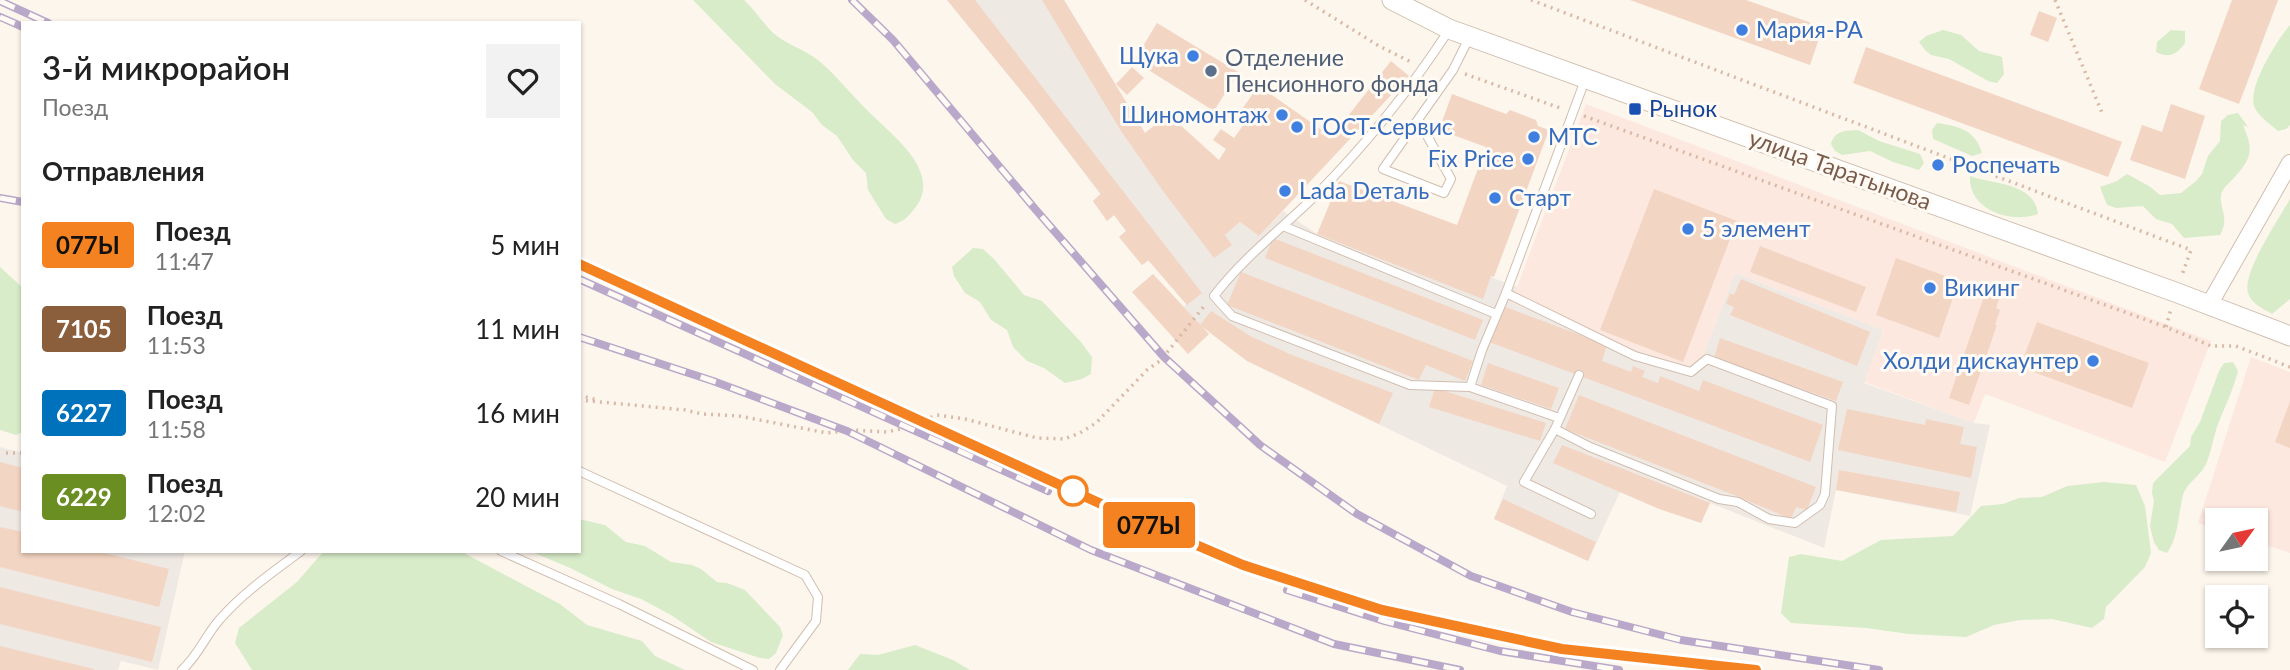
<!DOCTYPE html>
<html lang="ru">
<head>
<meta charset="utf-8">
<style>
  :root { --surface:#fff; --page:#f2f2f2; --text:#222; --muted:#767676 }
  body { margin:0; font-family:Lato,sans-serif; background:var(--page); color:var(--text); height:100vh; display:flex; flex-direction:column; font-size:26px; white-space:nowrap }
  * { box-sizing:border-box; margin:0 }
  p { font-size:23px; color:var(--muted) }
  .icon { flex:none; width:38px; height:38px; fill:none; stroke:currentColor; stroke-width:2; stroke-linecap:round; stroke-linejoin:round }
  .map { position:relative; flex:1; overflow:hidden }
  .panel { position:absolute; left:21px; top:21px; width:560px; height:532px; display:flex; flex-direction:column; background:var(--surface); border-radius:0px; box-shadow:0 2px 5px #0004 }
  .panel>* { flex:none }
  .badge { padding:0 14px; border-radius:5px; font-size:24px; line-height:46px }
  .needle { width:46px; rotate:57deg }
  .controls { position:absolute; left:2205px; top:508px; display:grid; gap:14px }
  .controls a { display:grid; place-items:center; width:63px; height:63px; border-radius:0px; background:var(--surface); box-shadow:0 2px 5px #0004; font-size:35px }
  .map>.badge { position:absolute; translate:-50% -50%; box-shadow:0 0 0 4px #fff }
  h2 { padding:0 21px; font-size:26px; line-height:63px }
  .round { display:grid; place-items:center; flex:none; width:74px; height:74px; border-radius:0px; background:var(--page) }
  .overview { display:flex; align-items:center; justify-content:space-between; height:119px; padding:0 21px }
  h1 { font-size:33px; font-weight:600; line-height:52px }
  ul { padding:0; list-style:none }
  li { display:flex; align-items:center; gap:21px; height:84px; padding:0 21px }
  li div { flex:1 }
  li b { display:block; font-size:26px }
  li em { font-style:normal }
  li .badge { min-width:77px; font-weight:700; text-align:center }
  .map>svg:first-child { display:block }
  .commercial { fill:#fde8e0 }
  .industrial { fill:#efe9e4 }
  .green { fill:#d8ecc9 }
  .building { fill:#f3d5c3 }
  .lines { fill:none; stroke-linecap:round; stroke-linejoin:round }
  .service-casing { stroke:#d1beb0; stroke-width:10 }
  .minor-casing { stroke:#d1beb0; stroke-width:18 }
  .tertiary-casing { stroke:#d1beb0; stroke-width:21 }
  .path { stroke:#d9b8a5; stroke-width:3.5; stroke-dasharray:2 5; stroke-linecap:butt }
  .service { stroke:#fff; stroke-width:8 }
  .minor { stroke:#fff; stroke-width:16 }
  .tertiary { stroke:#fff; stroke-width:19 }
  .rail-casing { stroke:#b9a8c9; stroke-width:8 }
  .rail { stroke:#fffaf3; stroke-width:5; stroke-dasharray:16; stroke-linecap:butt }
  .line-casing { stroke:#fff; stroke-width:16 }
  .line { stroke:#f58220; stroke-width:10 }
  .shop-dot { fill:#3f7fe0; stroke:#fffaf3; stroke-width:2.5 }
  .service-dot { fill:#5c6f8a; stroke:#fffaf3; stroke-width:2.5 }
  .transit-dot { fill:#1a4fb4; stroke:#fffaf3; stroke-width:2.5 }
  .stop-dot { fill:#fff; stroke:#f58220; stroke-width:3.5 }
  .labels { text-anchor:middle; stroke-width:6; stroke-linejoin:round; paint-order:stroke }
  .shop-label { font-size:23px; fill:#366cbe; stroke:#fffaf3; text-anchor:start }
  .service-label { font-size:23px; fill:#4e5e75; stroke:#fffaf3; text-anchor:start }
  .transit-label { font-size:23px; fill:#164399; stroke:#fffaf3; text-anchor:start }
  .street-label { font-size:23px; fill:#7a5c4d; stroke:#fffaf3 }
</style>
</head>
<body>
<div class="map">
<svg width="2290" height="670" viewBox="0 0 2290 670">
  <rect width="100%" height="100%" fill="#fdf6ec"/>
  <g class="commercial">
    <polygon points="1586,104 2211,341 2165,462 1985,394 1974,423 1864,382 1883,330 1735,273 1697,373 1511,303"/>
    <polygon points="2251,357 2290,372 2290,553 2256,542 2256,520 2217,520 2217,529 2198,523"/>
  </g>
  <g class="industrial">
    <polygon points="947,0 1064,0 1145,133 1225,235 1240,222 1259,236 1283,211 1317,234 1327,215 1517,287 1512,303 1697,373 1735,273 1883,330 1864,383 1974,423 1990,425 1970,516 1836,490 1824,548 1710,503 1701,523 1620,492 1588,561 1494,519 1507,486 1247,361 1200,325 1184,307 1186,304 1149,261 1142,265 1119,237 1126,231 1114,215 1107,221 1093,201 1100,194 1031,103"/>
    <polygon points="0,447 23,453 23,551 185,551 158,670 121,661 118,670 0,670"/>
  </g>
  <g class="green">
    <path d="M693 0H744C755 10 762 22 772 32 785 44 804 49 818 60 836 75 850 93 866 109 889 133 944 171 915 208 909 216 904 221 895 224L886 219 868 190 866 173 853 160 837 136 822 125 812 112 775 84Z"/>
    <path d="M2290 25V125L2286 129 2278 131C2270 124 2258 116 2254 106 2248 86 2277 40 2290 25Z"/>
    <polygon points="1943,30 1961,35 1979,51 2002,57 2004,74 1997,83 1988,81 1949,59 1931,55 1925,50 1919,42 1926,36"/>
    <path d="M2171 30 2185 31V43C2177 54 2169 59 2156 52L2157 42Z"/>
    <path d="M2238 113 2248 127 2243 125C2254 151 2252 158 2233 179 2229 183 2224 187 2222 192 2217 206 2231 217 2220 235L2184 238 2172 224 2156 219 2143 206 2116 208 2107 205 2100 187 2117 181 2127 174 2149 186 2160 195 2181 193 2196 181 2202 174 2208 156 2220 141 2221 121 2228 115Z"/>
    <path d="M1937 123C1959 126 1975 130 1982 153L1972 156 1933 139 1932 130Z"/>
    <path d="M1858 130 1879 141 1920 154 1924 163 1919 170 1893 162 1870 151 1842 155 1835 151 1831 144C1835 130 1845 131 1858 130Z"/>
    <path d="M1970 176C1994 185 2034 182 2038 214 2011 224 1968 210 1970 176Z"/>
    <path d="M2290 199V299L2272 314C2264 309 2251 304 2248 293 2242 272 2279 219 2290 199Z"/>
    <polygon points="973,248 983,249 994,259 1024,295 1042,301 1081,342 1092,357 1091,374 1082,379 1065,383 1044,368 1027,361 1013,347 1007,330 991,320 980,302 965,293 954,276 952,267"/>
    <polygon points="0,267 23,288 23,432 16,435 0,430"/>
    <path d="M2233 362 2238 371C2233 391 2224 408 2217 427 2213 439 2211 453 2206 464 2200 477 2187 482 2183 495 2178 514 2179 536 2167 553L2159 550 2154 542 2150 526 2154 501 2152 493 2153 483 2190 446 2191 437 2200 422 2219 371 2224 363Z"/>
    <polygon points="2104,482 2136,485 2145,506 2151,553 2145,567 2106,607 2104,619 2092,628 2052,619 2020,620 1994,625 1966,637 1909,634 1866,628 1791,623 1781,613 1789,557 1801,554 1842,561 1881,540 1953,536 1981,506 2003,504 2019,498 2042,497 2067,486"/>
    <polygon points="579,519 605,525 626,542 645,546 671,562 692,565 701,569 717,582 727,583 745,590 780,627 783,635 776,653 769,659 760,658 711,642 671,615 641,599 612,589 570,568 530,551 579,551"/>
    <polygon points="460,551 560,604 587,625 642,641 655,656 685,670 252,670 235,643 239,628 297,582 323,552"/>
    <polygon points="915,645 953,660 970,670 848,670 860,654 878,655"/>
  </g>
  <g class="building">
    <polygon points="947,0 975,0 1202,293 1187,305 1148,260 1142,265 1119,237 1126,231 1114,215 1107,221 1093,201 1101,194 1031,103"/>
    <polygon points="1042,0 1064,0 1145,133 1168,114 1219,160 1226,149 1213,140 1221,129 1234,138 1244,124 1236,118 1256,89 1264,94 1266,91 1322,130 1320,133 1330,139 1391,61 1409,76 1259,236 1240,222 1225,235 1232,245 1214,258 1163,191 1121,131"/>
    <polygon points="1630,0 1746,0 1823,27 1810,65"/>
    <polygon points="2232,0 2278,0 2239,104 2199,89"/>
    <polygon points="2039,11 2057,18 2048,42 2030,35"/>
    <polygon points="1157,23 1238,72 1214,111 1134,61"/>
    <polygon points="1866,47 2122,142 2108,177 1853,83"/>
    <polygon points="1132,67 1144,78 1127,95 1116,84"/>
    <polygon points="1452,94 1506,114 1510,110 1536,120 1538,126 1549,130 1494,277 1491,276 1483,299 1317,234 1339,181 1457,225 1486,147 1439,130"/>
    <polygon points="2171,104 2205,116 2185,179 2130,160 2142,125 2162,132"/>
    <polygon points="1934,158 1946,162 1943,172 1931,169"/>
    <polygon points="1654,189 1737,221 1683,362 1600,330"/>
    <polygon points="1273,238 1483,320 1475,340 1265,258"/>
    <polygon points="1760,246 1866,287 1856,312 1750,272"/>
    <polygon points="1896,258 1959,281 1939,338 1876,315"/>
    <polygon points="1241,272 1473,361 1465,381 1426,365 1419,380 1227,305"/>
    <polygon points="1153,274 1209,334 1188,354 1132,292"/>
    <polygon points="1741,279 1870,332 1857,366 1730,315 1734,307 1726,304 1730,293 1734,295"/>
    <polygon points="1989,282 2003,287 1996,308 2000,310 1995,325 1997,325 1969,405 1949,398"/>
    <polygon points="1503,306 1607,345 1602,361 1631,372 1633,366 1645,371 1642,377 1658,383 1660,376 1699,391 1703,380 1823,425 1810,462 1489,342"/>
    <polygon points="1211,311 1250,336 1292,355 1393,393 1379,424 1247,361 1200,325"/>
    <polygon points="2037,322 2149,363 2132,408 2020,367"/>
    <polygon points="1720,338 1843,382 1836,401 1714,358"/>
    <polygon points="1488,363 1559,388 1551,409 1481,385"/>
    <polygon points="1435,388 1546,423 1540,441 1429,407"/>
    <polygon points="1579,395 1816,487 1807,510 1796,507 1791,519 1734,495 1565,429"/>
    <polygon points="2290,401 2290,448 2275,442"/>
    <polygon points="1847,409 1925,425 1926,419 1964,427 1960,444 1977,447 1971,478 1838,450"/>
    <polygon points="1562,445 1710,503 1701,523 1659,509 1553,463"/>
    <polygon points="0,462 23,468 23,512 0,506"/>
    <polygon points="1839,470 1960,492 1956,512 1836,490"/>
    <polygon points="1503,499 1596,542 1588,561 1494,519"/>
    <polygon points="0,527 23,532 23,551 97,551 169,569 159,607 0,567"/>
    <polygon points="0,587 161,627 152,662 0,624"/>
    <polygon points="0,646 94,669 94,670 0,670"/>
  </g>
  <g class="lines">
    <defs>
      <g id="service">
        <path d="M1449 30C1409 91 1365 146 1314 197 1280 230 1243 258 1214 296L1232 316 1410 385 1470 387 1559 418"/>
        <polyline points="1419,121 1451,179 1444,193 1383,169 1453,70 1469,38"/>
        <polyline points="1283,226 1496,314"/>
        <polyline points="1506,293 1635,356 1691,372 1707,359 1832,406 1825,494 1820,505 1795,523 1769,519 1738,502 1719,499 1590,447 1555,429"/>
        <polyline points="1579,375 1555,429 1524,482 1591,514"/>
        <polyline points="1470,387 1482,350 1506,293 1585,80"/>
        <polyline points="579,471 805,575 818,597 816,621 780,670"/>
        <polyline points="501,551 619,604 753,670"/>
        <path d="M182 670C199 655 206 634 221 618 244 592 274 571 301 551"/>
      </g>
      <polyline id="minor" points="2209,305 2290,163"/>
      <polyline id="tertiary" points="1392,0 1449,29 2175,292 2290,336"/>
    </defs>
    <use href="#service" class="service-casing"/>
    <use href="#minor" class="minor-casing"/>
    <use href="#tertiary" class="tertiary-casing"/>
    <g class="path">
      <polyline points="1305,0 1379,46 1411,62"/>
      <polyline points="1531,0 2191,250 2182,275"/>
      <polyline points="2055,0 2103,115"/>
      <polyline points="1465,74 1560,108"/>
      <polyline points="1584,116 2166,327 2211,346 2236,346 2290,367"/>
      <polyline points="2166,327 2171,309"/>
      <polyline points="579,395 597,400"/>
      <polyline points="579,400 685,410 702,414 739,416 827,433 852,430 887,432 904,428 937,415 965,419 1037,438 1064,439 1080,433 1096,423 1147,370 1161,360 1205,305"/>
      <polyline points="6,453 23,453"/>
    </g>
    <use href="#service" class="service"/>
    <use href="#minor" class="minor"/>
    <use href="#tertiary" class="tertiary"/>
    <defs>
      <g id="rail">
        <polyline points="852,0 893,40 1036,210 1164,357 1260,445 1357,514 1471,576 1572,612 1681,640 1879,670"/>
        <polyline points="0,1 48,23"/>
        <polyline points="0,17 23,27"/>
        <polyline points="0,198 23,202"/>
        <polyline points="579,264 1110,508 1243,565 1382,610 1562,649 1756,670"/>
        <polyline points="579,279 1048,491"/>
        <polyline points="579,337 713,381 847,431 1091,550 1334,644 1460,670"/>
        <polyline points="1287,590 1384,621 1500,651 1619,670"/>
      </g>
    </defs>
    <use href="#rail" class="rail-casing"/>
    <use href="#rail" class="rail"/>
  </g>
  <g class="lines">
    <defs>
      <polyline id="line" points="579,264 1110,508 1243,565 1382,610 1562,649 1756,670"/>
    </defs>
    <use href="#line" class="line-casing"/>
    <use href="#line" class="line"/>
  </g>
  <g class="shop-dot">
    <circle cx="1742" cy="30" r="7"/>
    <circle cx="1193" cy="56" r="7"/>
    <circle cx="1282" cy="115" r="7"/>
    <circle cx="1297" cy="127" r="7"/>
    <circle cx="1534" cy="137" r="7"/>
    <circle cx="1528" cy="159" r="7"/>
    <circle cx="1938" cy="165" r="7"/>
    <circle cx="1285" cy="191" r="7"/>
    <circle cx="1495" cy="198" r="7"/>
    <circle cx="1688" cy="229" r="7"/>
    <circle cx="1930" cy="288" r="7"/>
    <circle cx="2093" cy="361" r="7"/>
  </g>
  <circle class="service-dot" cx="1211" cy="71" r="7"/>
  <rect class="transit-dot" x="1628" y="102" width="14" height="14" rx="3.5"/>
  <circle class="stop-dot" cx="1073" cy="491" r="14"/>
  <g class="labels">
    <g class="shop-label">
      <text x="1756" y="38">Мария-РА</text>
      <text x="1179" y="64" text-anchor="end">Щука</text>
      <text x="1268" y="123" text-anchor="end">Шиномонтаж</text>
      <text x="1311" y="135">ГОСТ-Сервис</text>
      <text x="1548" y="145">МТС</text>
      <text x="1514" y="167" text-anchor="end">Fix Price</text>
      <text x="1952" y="173">Роспечать</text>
      <text x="1299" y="199">Lada Dеталь</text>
      <text x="1509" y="206">Старт</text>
      <text x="1702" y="237">5 элемент</text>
      <text x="1944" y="296">Викинг</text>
      <text x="2079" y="369" text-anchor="end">Холди дискаунтер</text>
    </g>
    <g class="service-label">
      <text x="1225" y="66">Отделение<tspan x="1225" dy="26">Пенсионного фонда</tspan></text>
    </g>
    <g class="transit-label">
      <text x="1649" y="117">Рынок</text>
    </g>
    <g class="street-label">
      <text transform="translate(1840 170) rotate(20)" y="8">улица Таратынова</text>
    </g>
  </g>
</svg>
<div class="controls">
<a><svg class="needle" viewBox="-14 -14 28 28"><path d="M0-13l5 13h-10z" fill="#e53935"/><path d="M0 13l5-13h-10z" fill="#767676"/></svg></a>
<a><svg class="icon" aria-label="locate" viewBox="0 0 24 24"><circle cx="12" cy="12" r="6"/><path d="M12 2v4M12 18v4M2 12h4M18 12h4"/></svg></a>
</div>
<b class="badge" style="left:1149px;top:525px;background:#f58220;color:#111">077Ы</b>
<section class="panel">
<div class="overview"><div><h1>3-й микрорайон</h1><p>Поезд</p></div><a class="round"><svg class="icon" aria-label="heart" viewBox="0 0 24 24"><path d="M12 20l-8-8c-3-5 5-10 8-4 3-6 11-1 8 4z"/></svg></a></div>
<h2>Отправления</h2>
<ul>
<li><span class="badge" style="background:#f58220;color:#111">077Ы</span><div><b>Поезд</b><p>11:47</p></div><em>5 мин</em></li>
<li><span class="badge" style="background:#8b5e3c;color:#fff">7105</span><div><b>Поезд</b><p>11:53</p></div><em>11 мин</em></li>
<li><span class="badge" style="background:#0072bc;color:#fff">6227</span><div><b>Поезд</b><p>11:58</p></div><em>16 мин</em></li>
<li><span class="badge" style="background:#6b8e23;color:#fff">6229</span><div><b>Поезд</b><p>12:02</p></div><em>20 мин</em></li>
</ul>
</section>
</div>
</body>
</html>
